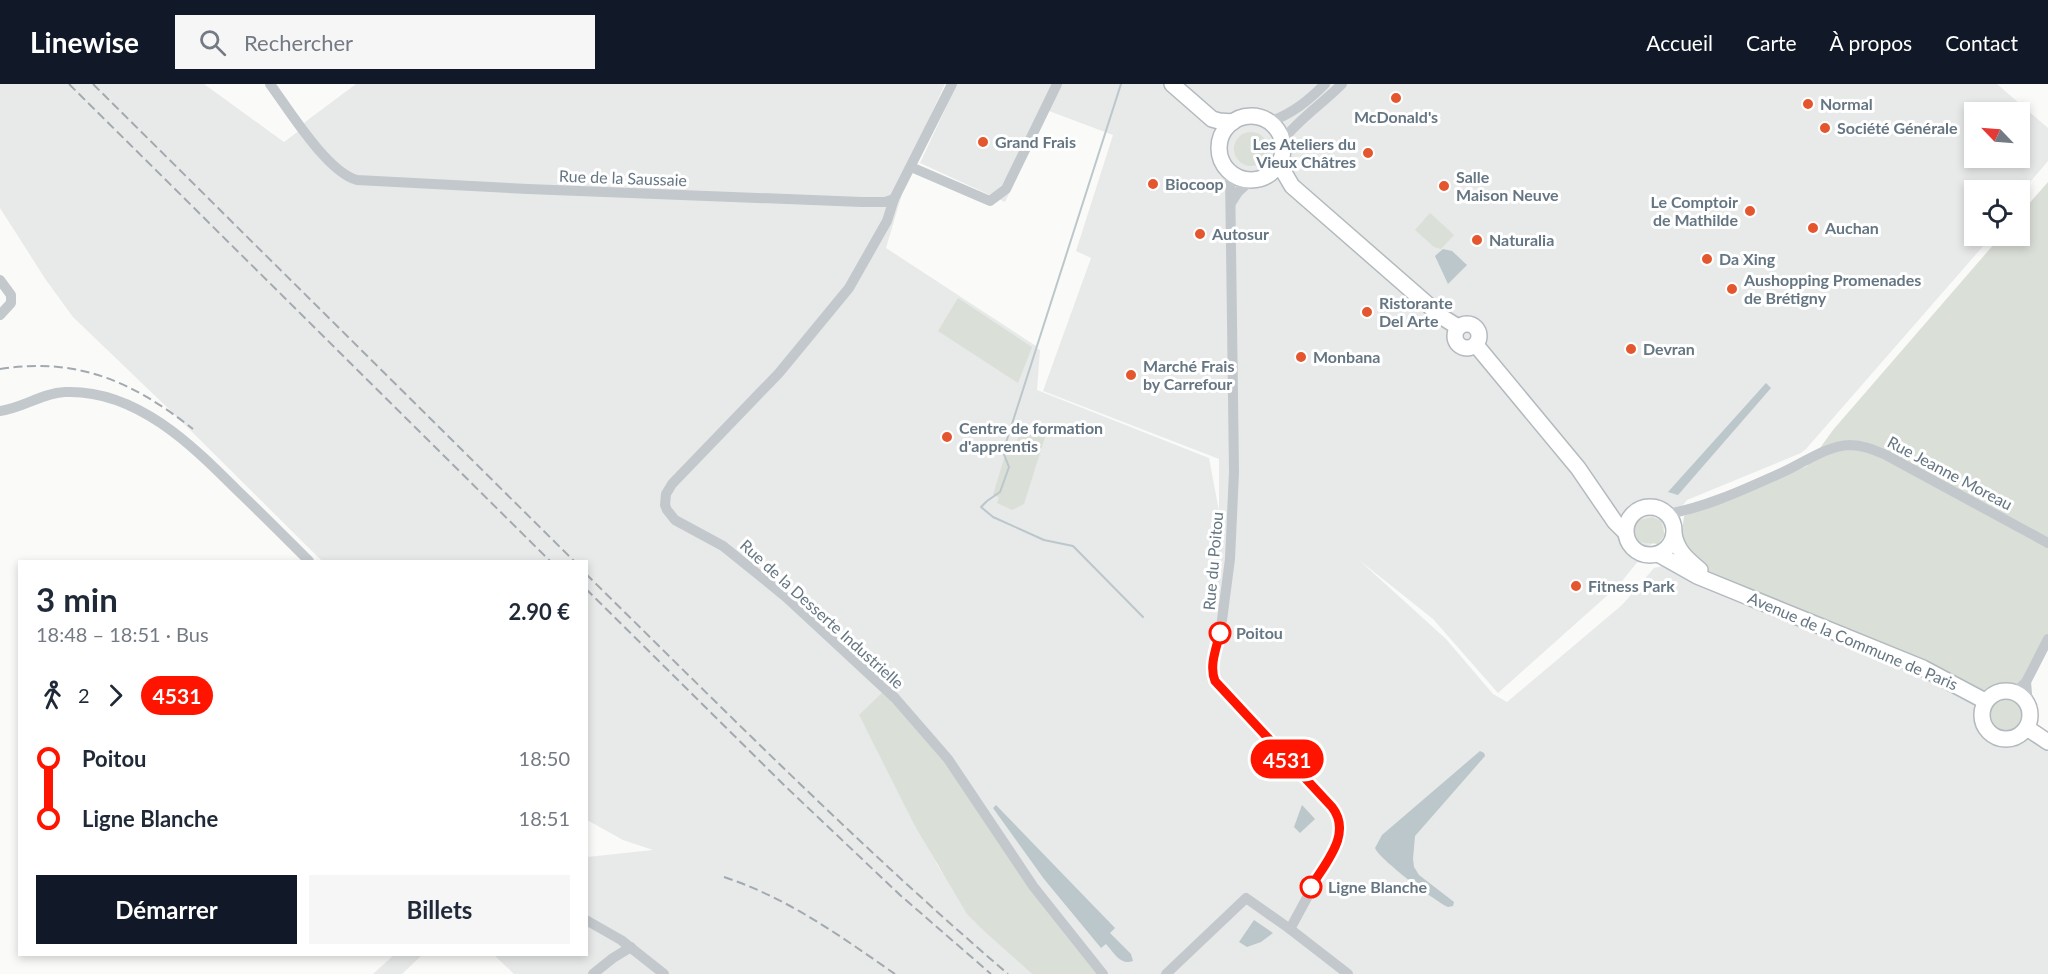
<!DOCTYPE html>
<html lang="fr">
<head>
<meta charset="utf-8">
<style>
  :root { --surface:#fff; --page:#f6f6f7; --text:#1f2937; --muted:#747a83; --accent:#111827 }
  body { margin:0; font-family:Lato,sans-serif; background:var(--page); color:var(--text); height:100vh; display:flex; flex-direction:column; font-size:22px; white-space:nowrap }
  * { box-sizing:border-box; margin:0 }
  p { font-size:20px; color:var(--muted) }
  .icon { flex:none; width:33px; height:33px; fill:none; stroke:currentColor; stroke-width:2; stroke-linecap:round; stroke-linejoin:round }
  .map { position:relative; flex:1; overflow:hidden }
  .sheet { position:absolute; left:18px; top:476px; width:570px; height:396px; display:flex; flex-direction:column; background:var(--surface); border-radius:0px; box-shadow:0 3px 9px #0003 }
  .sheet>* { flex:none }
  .badge { padding:0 12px; border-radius:20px; font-size:21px; line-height:39px }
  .needle { width:39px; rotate:295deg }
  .controls { position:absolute; left:1964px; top:18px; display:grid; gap:12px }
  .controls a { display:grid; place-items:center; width:66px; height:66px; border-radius:0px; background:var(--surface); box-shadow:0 3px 9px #0003; font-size:30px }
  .map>.badge { position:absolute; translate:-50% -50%; box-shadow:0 0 0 3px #fff }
  .legs { display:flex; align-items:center; gap:9px; height:66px; padding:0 18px; font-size:20px }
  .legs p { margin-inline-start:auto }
  .overview { display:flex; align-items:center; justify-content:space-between; height:102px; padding:0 18px }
  h1 { font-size:33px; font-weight:700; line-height:45px }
  .action { display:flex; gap:12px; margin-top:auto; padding:12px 18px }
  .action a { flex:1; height:69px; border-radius:0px; background:var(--accent); color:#fff; font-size:24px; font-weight:700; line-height:69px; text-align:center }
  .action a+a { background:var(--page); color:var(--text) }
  ul { padding:0 18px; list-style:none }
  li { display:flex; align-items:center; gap:21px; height:60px; font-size:22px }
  li i { display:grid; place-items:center; width:9px; height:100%; margin:0 8px; background:currentColor }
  li i::after { content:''; width:15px; height:15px; margin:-8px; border:4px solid; border-radius:50%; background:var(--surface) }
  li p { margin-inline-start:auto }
  li:first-child i { background:linear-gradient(#0000 50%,currentColor 0) }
  li:last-child i { background:linear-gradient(currentColor 50%,#0000 0) }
  header { display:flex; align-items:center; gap:36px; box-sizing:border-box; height:84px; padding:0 30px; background:var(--accent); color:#fff }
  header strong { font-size:28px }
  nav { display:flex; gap:33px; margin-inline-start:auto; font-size:21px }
  .search { width:420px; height:54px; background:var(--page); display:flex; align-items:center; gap:15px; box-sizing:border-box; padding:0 21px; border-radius:0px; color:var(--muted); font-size:22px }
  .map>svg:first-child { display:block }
  .built { fill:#e8e9e9; fill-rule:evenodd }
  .green { fill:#dadfd7 }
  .water { fill:#bbc7cb }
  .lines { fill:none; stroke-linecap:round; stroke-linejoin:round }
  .stream { stroke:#bbc7cb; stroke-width:2 }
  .secondary-casing { stroke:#b3babf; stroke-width:18 }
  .street { stroke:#c3c8cc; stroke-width:10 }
  .secondary { stroke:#fff; stroke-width:15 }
  .rail { stroke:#a2aab0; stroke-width:2; stroke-dasharray:9 4.5; stroke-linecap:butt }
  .line-1-casing { stroke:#fff; stroke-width:14 }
  .line-1 { stroke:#ff1400; stroke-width:9 }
  .poi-dot { fill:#e4572e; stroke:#fff; stroke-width:2 }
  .stop-1-dot { fill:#fff; stroke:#ff1400; stroke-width:3 }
  .labels { text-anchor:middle; stroke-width:6; stroke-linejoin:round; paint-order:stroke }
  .poi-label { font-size:16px; font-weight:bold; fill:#657683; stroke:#fff; text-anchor:start }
  .street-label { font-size:16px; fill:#657683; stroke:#fff }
  .stop-label { font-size:16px; font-weight:bold; fill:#657683; stroke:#fff; text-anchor:start }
</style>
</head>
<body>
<header>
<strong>Linewise</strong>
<div class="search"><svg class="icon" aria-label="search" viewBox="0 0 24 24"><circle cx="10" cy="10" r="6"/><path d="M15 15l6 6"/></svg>Rechercher</div>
<nav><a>Accueil</a><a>Carte</a><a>À propos</a><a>Contact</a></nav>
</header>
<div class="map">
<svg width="2048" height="890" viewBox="0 0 2048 890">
  <rect width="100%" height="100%" fill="#fafaf8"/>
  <g class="built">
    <path d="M0 0H204L284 58 300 46 305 38 356 0H945L916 63 886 164 1036 262V264L1040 266 1037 306 1209 374 1219 427V375L1043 307 1091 174 1076 167 1113 51 1049 27 1005 118 920 79 957 0H1997L2048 44V77L2019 111V106H1974V152H1992L1806 365 1801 369 1687 416 1619 501 1498 609 1433 535 1359 476 1446 555 1493 610 1507 618 1622 521 1654 484 1663 482 1698 501 1719 500 1968 606 2048 658V890H1103L859 631 938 782 986 849 1032 890H514L493 870H586L587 773 653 766 623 756 587 736 586 477H322L174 330 73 233 46 196 0 124ZM1974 28H2019V74H1974Z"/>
    <polygon points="395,870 423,870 402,890 373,890"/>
  </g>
  <g class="green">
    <circle cx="1251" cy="65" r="17"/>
    <path d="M2048 98V550L2025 595 2016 605C2002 604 1995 606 1985 615L1701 485 1680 465 1684 432 1715 418 1807 382 1833 346 2001 152H2019V131Z"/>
    <polygon points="1430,129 1454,151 1441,165 1434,163 1415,146"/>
    <polygon points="958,214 1032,263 1018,299 938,247"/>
    <polygon points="1022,344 1045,353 1024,420 1012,426 997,419 999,413 993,411 1006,368 1012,369"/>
    <path d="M1652 433 1661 437 1665 451 1658 460C1647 459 1633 461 1635 445 1635 443 1636 439 1638 437 1642 434 1648 435 1652 433Z"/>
    <polygon points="886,605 948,674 1034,802 1103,890 1032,890 986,849 967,830 915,742 859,631"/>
    <circle cx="2006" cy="630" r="17"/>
  </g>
  <g class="water">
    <polygon points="1443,165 1452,167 1467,181 1448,200 1435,172"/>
    <polygon points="1766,299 1771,304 1678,411 1668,408"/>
    <path d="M1480 667 1484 669 1485 672 1415 752 1413 775 1414 783 1419 791 1454 818 1453 822 1448 823C1435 817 1379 775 1375 764L1382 751Z"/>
    <path d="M996 721 1115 844 1110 849 1131 870 1133 877C1121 882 1114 869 1106 860L1101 864 1044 795 993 724Z"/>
    <polygon points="1302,721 1315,735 1300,749 1294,743"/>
    <polygon points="1254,836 1273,849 1261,858 1247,863 1239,858"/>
  </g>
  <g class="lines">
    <polyline class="stream" points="1121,0 1003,368 1009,383 1000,408 987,417 981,423 993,433 1044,456 1073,462 1143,533"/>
    <defs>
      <g id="secondary">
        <polyline points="1172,0 1212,35 1219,37 1233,38"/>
        <circle cx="1251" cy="64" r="32"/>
        <polyline points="1279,80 1292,102 1442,233 1458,243"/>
        <circle cx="1467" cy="252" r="12"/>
        <polyline points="1476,261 1578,384 1615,438 1625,448"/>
        <circle cx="1650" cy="447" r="24"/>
        <path d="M1674 450C1677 467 1687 475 1700 486"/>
        <polyline points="1658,470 1697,492 1923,584 1985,617"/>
        <circle cx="2006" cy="631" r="24"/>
        <polyline points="2027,644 2048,658"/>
      </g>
    </defs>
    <use href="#secondary" class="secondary-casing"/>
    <g class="street">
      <path d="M270 0C289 26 327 88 357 96L528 105 862 118H885L894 115"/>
      <polyline points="952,0 894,115 887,137 849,204 779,289 672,400 666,410 665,421 667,426 675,436 723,462 786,513 895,614 948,675 1033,802 1103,890"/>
      <path d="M1269 38C1292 30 1308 17 1325 0"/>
      <path d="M1282 57C1299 35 1322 20 1342 0"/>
      <polyline points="911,83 990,117 1006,105 1057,0"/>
      <polyline points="1230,88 1234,388 1230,475 1222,536 1212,589 1215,597 1226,610 1332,723 1340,735 1341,751 1290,845"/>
      <polyline points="1231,119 1238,108 1251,96"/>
      <polyline points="0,196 11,211 11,219 0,231"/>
      <path d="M0 327C23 324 42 309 65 308 136 305 192 361 238 407 262 430 286 454 309 477"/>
      <path d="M1668 430C1707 423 1745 405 1781 389 1804 379 1825 362 1850 361 1863 361 1874 366 1886 371L2048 459"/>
      <polyline points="2026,598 2028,621"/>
      <polyline points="2016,608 2026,598 2048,555"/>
      <polyline points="586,836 621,856 664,890"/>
      <polyline points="593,890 613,874 631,863"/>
      <polyline points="1166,890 1246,814 1290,845 1348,890"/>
    </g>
    <use href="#secondary" class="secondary"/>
    <g class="rail">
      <polyline points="69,0 550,477"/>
      <polyline points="93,0 574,477"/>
      <path d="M0 285C79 273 133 298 193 345"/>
      <path d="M586 490C724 626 861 764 1008 890"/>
      <polyline points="586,505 784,701 900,811 991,890"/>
      <polyline points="586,778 587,778"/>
      <path d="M724 793C788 814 840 852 895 890"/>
    </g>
  </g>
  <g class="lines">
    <defs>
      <path id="line-1" d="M1220 549C1216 565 1209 582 1215 597L1332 723C1353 750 1325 779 1311 803"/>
    </defs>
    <use href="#line-1" class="line-1-casing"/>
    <use href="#line-1" class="line-1"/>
  </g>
  <g class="poi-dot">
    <circle cx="1396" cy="14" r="6"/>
    <circle cx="1808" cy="20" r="6"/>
    <circle cx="1825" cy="44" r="6"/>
    <circle cx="983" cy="58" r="6"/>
    <circle cx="1368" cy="69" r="6"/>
    <circle cx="1153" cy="100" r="6"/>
    <circle cx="1444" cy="102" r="6"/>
    <circle cx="1750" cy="127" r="6"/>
    <circle cx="1813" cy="144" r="6"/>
    <circle cx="1200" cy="150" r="6"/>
    <circle cx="1477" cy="156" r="6"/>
    <circle cx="1707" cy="175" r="6"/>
    <circle cx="1732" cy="205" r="6"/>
    <circle cx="1367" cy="228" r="6"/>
    <circle cx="1631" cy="265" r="6"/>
    <circle cx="1301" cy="273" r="6"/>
    <circle cx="1131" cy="291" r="6"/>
    <circle cx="947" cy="353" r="6"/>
    <circle cx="1576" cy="502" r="6"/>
  </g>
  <g class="stop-1-dot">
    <circle cx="1220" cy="549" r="10"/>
    <circle cx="1311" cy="803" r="10"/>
  </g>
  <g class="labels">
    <g class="poi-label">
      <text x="1820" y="26">Normal</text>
      <text x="1396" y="39" text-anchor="middle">McDonald's</text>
      <text x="1837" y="50">Société Générale</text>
      <text x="995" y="64">Grand Frais</text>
      <text x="1356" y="66" text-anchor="end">Les Ateliers du<tspan x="1356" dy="18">Vieux Châtres</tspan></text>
      <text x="1456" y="99">Salle<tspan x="1456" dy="18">Maison Neuve</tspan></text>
      <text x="1165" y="106">Biocoop</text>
      <text x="1738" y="124" text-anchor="end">Le Comptoir<tspan x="1738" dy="18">de Mathilde</tspan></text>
      <text x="1825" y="150">Auchan</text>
      <text x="1212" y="156">Autosur</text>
      <text x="1489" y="162">Naturalia</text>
      <text x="1719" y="181">Da Xing</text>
      <text x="1744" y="202">Aushopping Promenades<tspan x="1744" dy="18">de Brétigny</tspan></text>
      <text x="1379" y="225">Ristorante<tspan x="1379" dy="18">Del Arte</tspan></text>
      <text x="1643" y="271">Devran</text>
      <text x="1313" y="279">Monbana</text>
      <text x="1143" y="288">Marché Frais<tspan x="1143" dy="18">by Carrefour</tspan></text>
      <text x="959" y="350">Centre de formation<tspan x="959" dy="18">d'apprentis</tspan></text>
      <text x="1588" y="508">Fitness Park</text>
    </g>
    <g class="street-label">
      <text transform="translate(623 94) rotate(2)" y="6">Rue de la Saussaie</text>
      <text transform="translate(1950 389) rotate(28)" y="6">Rue Jeanne Moreau</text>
      <text transform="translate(1213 477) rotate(-85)" y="6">Rue du Poitou</text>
      <text transform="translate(822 530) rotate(42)" y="6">Rue de la Desserte Industrielle</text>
      <text transform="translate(1853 557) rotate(23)" y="6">Avenue de la Commune de Paris</text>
    </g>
    <g class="stop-label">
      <text x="1236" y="555">Poitou</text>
      <text x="1328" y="809">Ligne Blanche</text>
    </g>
  </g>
</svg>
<div class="controls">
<a><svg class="needle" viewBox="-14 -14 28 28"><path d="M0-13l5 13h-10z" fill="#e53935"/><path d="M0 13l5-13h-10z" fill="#747a83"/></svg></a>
<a><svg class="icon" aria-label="locate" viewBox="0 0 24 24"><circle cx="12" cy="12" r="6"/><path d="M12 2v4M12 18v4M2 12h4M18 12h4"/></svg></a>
</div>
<b class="badge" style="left:1287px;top:675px;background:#ff1400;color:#fff">4531</b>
<section class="sheet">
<div class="overview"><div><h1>3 min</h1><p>18:48 – 18:51 · Bus</p></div><b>2.90 €</b></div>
<div class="legs"><svg class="icon" aria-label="walk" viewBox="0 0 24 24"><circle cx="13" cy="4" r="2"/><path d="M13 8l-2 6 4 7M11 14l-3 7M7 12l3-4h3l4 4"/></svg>2<svg class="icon" aria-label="forward" viewBox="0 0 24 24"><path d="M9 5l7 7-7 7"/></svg><b class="badge" style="background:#ff1400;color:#fff">4531</b></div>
<ul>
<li><i style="color:#ff1400"></i><b>Poitou</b><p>18:50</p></li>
<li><i style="color:#ff1400"></i><b>Ligne Blanche</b><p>18:51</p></li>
</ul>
<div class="action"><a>Démarrer</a><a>Billets</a></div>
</section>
</div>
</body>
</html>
